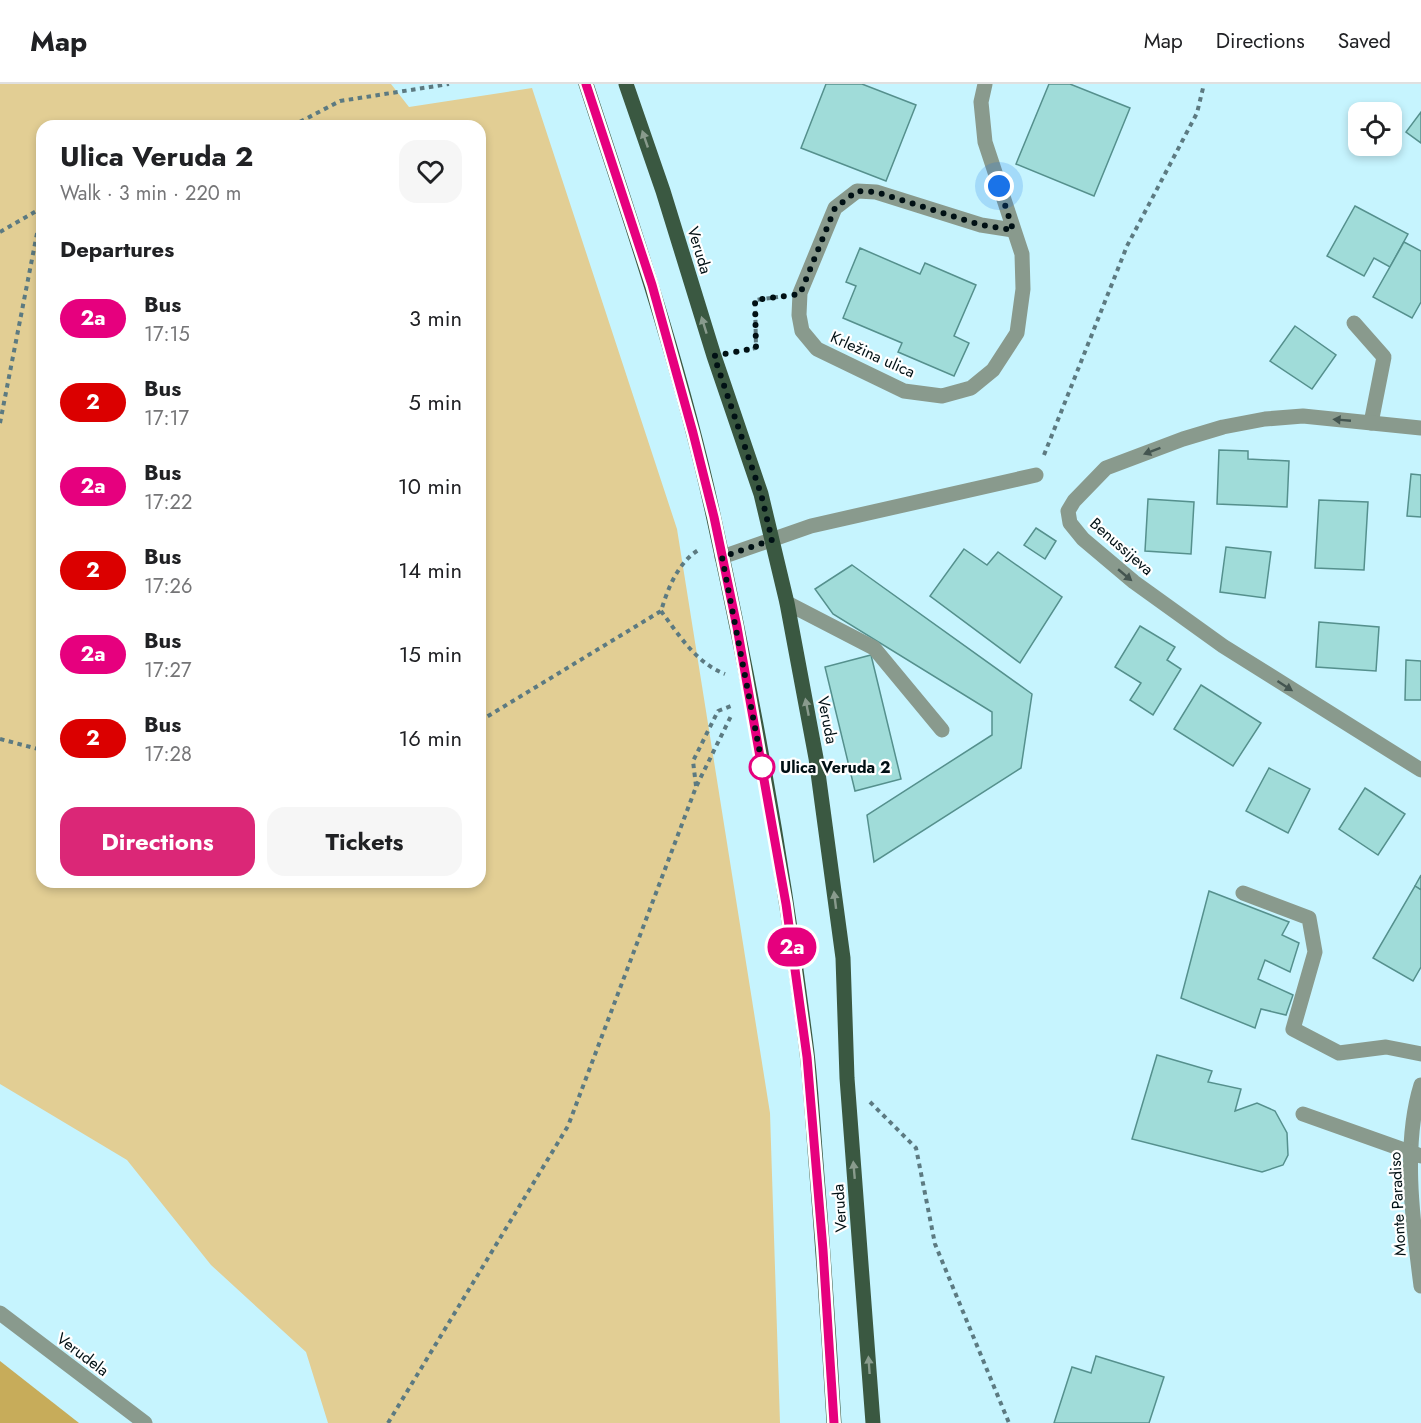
<!DOCTYPE html>
<html lang="en">
<head>
<meta charset="utf-8">
<style>
  :root { --surface:#fff; --page:#f6f6f6; --text:#202124; --muted:#757577; --line:#e0e0e0; --accent:#db2777 }
  body { margin:0; font-family:Jost,sans-serif; background:var(--page); color:var(--text); height:100vh; display:flex; flex-direction:column; font-size:22px; white-space:nowrap }
  * { box-sizing:border-box; margin:0 }
  p { font-size:20px; color:var(--muted) }
  .icon { flex:none; width:33px; height:33px; fill:none; stroke:currentColor; stroke-width:2; stroke-linecap:round; stroke-linejoin:round }
  .map { position:relative; flex:1; overflow:hidden }
  .panel { position:absolute; left:36px; top:36px; width:450px; height:768px; display:flex; flex-direction:column; background:var(--surface); border-radius:18px; box-shadow:0 3px 9px #0003 }
  .panel>* { flex:none }
  .badge { padding:0 12px; border-radius:20px; font-size:21px; line-height:39px }
  .tools { position:absolute; left:1348px; top:18px; display:grid; gap:12px }
  .tools a { display:grid; place-items:center; width:54px; height:54px; border-radius:12px; background:var(--surface); box-shadow:0 3px 9px #0003; font-size:30px }
  .you { position:absolute; width:30px; height:30px; margin:-15px; border:4px solid #fff; border-radius:50%; background:#1a73e8; box-shadow:0 0 0 9px #1a73e833 }
  .map>.badge { position:absolute; translate:-50% -50%; box-shadow:0 0 0 3px #fff }
  h2 { padding:0 24px; font-size:22px; line-height:54px }
  .round { display:grid; place-items:center; flex:none; width:63px; height:63px; border-radius:18px; background:var(--page) }
  .summary { display:flex; align-items:center; justify-content:space-between; height:102px; padding:0 24px }
  h1 { font-size:28px; font-weight:700; line-height:45px }
  .primary-button { display:flex; gap:12px; margin-top:auto; padding:12px 24px }
  .primary-button a { flex:1; height:69px; border-radius:18px; background:var(--accent); color:#fff; font-size:24px; font-weight:700; line-height:69px; text-align:center }
  .primary-button a+a { background:var(--page); color:var(--text) }
  ul { padding:0; list-style:none }
  li { display:flex; align-items:center; gap:18px; height:84px; padding:0 24px }
  li div { flex:1 }
  li b { display:block; font-size:22px }
  li em { font-style:normal }
  li .badge { min-width:66px; font-weight:700; text-align:center }
  header { display:flex; align-items:center; gap:36px; box-sizing:border-box; height:84px; padding:0 30px; background:var(--surface); border-bottom:2px solid var(--line) }
  header strong { font-size:28px }
  nav { display:flex; gap:33px; margin-inline-start:auto; font-size:21px }
  .map>svg:first-child { display:block }
  .green { fill:#e2ce94; fill-rule:evenodd }
  .forest { fill:#c7ac5a }
  .building { fill:#a0dcd9; stroke:#55908d; stroke-width:1.5 }
  .lines { fill:none; stroke-linecap:round; stroke-linejoin:round }
  .path { stroke:#5c7a81; stroke-width:4; stroke-dasharray:4.5 4.5; stroke-linecap:butt }
  .minor { stroke:#899a8d; stroke-width:15 }
  .major { stroke:#3a5841; stroke-width:15 }
  .oneway { fill:#899b8d }
  .oneway2 { fill:#445550 }
  .line-casing { stroke:#fff; stroke-width:14 }
  .line { stroke:#e6007e; stroke-width:9 }
  .walk { stroke:#001014; stroke-width:6; stroke-dasharray:0 10.8 }
  .stop-dot { fill:#fff; stroke:#e6007e; stroke-width:3 }
  .labels { text-anchor:middle; stroke-width:4.5; stroke-linejoin:round; paint-order:stroke }
  .street-label { font-size:16px; fill:#001014; stroke:#fff }
  .stop-label { font-size:16px; font-weight:bold; fill:#001014; stroke:#fff; text-anchor:start }
</style>
</head>
<body>
<header>
<strong>Map</strong>
<nav><a>Map</a><a>Directions</a><a>Saved</a></nav>
</header>
<div class="map">
<svg width="1421" height="1339" viewBox="0 0 1421 1339">
  <rect width="100%" height="100%" fill="#c6f4fe"/>
  <path class="green" d="M0 0H391L409 23 532 4 677 445 770 1029 780 1339H328L306 1268 211 1181 127 1076 0 1000ZM42 42H480V798H42Z"/>
  <polygon class="forest" points="0,1277 79,1339 0,1339"/>
  <g class="building">
    <polygon points="826,0 862,0 916,21 886,97 801,64"/>
    <polygon points="1049,0 1070,0 1130,24 1094,112 1016,80"/>
    <polygon points="1421,28 1421,59 1406,48"/>
    <polygon points="1355,122 1408,150 1390,183 1374,174 1364,192 1327,172"/>
    <polygon points="1404,158 1421,167 1421,218 1412,234 1373,213"/>
    <polygon points="860,164 920,190 925,179 976,201 954,252 969,259 954,292 898,268 902,259 843,234 856,202 846,198"/>
    <polygon points="1295,242 1336,271 1312,305 1270,277"/>
    <polygon points="1219,366 1248,367 1248,375 1289,377 1287,423 1217,420"/>
    <polygon points="1411,390 1421,391 1421,433 1407,432"/>
    <polygon points="1148,415 1194,418 1191,470 1145,467"/>
    <polygon points="1319,416 1368,418 1364,486 1315,484"/>
    <polygon points="1036,444 1056,457 1045,475 1024,461"/>
    <polygon points="1226,463 1271,468 1265,514 1220,508"/>
    <polygon points="964,465 987,481 998,468 1062,513 1020,579 930,512"/>
    <polygon points="852,481 1032,610 1021,684 874,778 867,731 992,651 992,628 833,530 815,505"/>
    <polygon points="1319,538 1379,543 1376,587 1316,583"/>
    <polygon points="1140,542 1175,563 1167,576 1181,585 1153,631 1130,616 1141,599 1115,583"/>
    <polygon points="871,571 901,695 855,707 825,583"/>
    <polygon points="1406,576 1421,577 1421,616 1405,616"/>
    <polygon points="1201,601 1261,639 1233,682 1174,645"/>
    <polygon points="1269,684 1310,705 1288,749 1246,727"/>
    <polygon points="1365,704 1405,730 1378,771 1339,745"/>
    <polygon points="1421,791 1421,806 1415,802"/>
    <polygon points="1415,802 1421,806 1421,883 1413,897 1373,874"/>
    <polygon points="1209,807 1289,838 1282,851 1299,859 1290,888 1265,876 1258,895 1293,911 1286,931 1261,925 1255,944 1181,914"/>
    <polygon points="1157,971 1212,987 1208,998 1241,1005 1235,1027 1257,1019 1275,1027 1287,1049 1288,1071 1283,1081 1262,1088 1132,1055"/>
    <polygon points="1096,1272 1164,1293 1149,1339 1054,1339 1072,1283 1091,1289"/>
  </g>
  <g class="lines">
    <g class="path">
      <polyline points="292,42 340,17 449,0"/>
      <polyline points="0,148 40,125"/>
      <polyline points="735,268 756,264 755,216 778,213"/>
      <polyline points="0,339 42,124"/>
      <polyline points="1044,371 1127,162 1197,29 1204,0"/>
      <path d="M661 527C679 551 696 579 725 590"/>
      <path d="M480 637 661 527C668 504 678 478 700 465"/>
      <polyline points="0,655 42,666"/>
      <polyline points="696,702 693,677 718,627 731,622"/>
      <polyline points="870,1018 916,1064 935,1160 1009,1339"/>
      <polyline points="388,1339 568,1042 696,703 732,630"/>
    </g>
    <g class="minor">
      <polyline points="985,0 981,18 985,58 1022,170 1023,205 1017,249 993,286 971,304 942,312 904,307 817,265 802,247 799,231 800,209 835,124 857,107 876,108 981,141 1013,146"/>
      <polyline points="1354,239 1384,273 1371,339"/>
      <polyline points="1421,344 1303,332 1265,335 1223,343 1183,355 1106,384 1074,417 1068,427 1070,439 1083,455 1134,498 1223,562 1421,686"/>
      <polyline points="722,473 811,442 1036,391"/>
      <polyline points="787,519 874,564 942,646"/>
      <polyline points="1243,809 1309,834 1315,868 1293,945 1339,969 1386,963 1421,970"/>
      <path d="M1421 1001C1402 1062 1413 1139 1421 1202"/>
      <polyline points="1303,1030 1421,1072"/>
      <polyline points="0,1229 145,1339"/>
    </g>
    <g class="major">
      <path d="M586 0C633 143 682 287 714 435 753 611 785 790 807 969 811 1005 813 1042 816 1079 823 1165 829 1252 834 1339"/>
      <polyline points="626,0 663,107 714,272 761,410 787,519 816,674 843,874 847,994 873,1339"/>
    </g>
  </g>
  <defs><path id="oneway-solid" d="M-6-.8H1V-3.2L6.5 0L1 3.2V.8H-6Z" transform="scale(1.5)"/></defs>
  <g class="oneway">
    <use href="#oneway-solid" transform="translate(645 55) rotate(-109)"/>
    <use href="#oneway-solid" transform="translate(704 241) rotate(-107)"/>
    <use href="#oneway-solid" transform="translate(807 623) rotate(-101)"/>
    <use href="#oneway-solid" transform="translate(835 816) rotate(-97)"/>
    <use href="#oneway-solid" transform="translate(854 1086) rotate(-95)"/>
    <use href="#oneway-solid" transform="translate(869 1281) rotate(-94)"/>
  </g>
  <g class="oneway2">
    <use href="#oneway-solid" transform="translate(1342 336) rotate(-175)"/>
    <use href="#oneway-solid" transform="translate(1152 367) rotate(159)"/>
    <use href="#oneway-solid" transform="translate(1125 491) rotate(40)"/>
    <use href="#oneway-solid" transform="translate(1285 602) rotate(33)"/>
  </g>
  <g class="lines">
    <defs>
      <polyline id="line" points="586,0 652,201 693,349 714,433 737,543 786,820 807,973 823,1166 834,1339"/>
    </defs>
    <use href="#line" class="line-casing"/>
    <use href="#line" class="line"/>
    <polyline class="walk" points="762,683 764,690 722,473 772,456 761,410 714,272 756,264 755,216 800,210 835,124 857,107 876,108 981,141 1013,146 999,102"/>
  </g>
  <circle class="stop-dot" cx="762" cy="683" r="12"/>
  <g class="labels">
    <g class="street-label">
      <text transform="translate(700 166) rotate(73)" y="6">Veruda</text>
      <text transform="translate(873 270) rotate(24)" y="6">Krležina ulica</text>
      <text transform="translate(1122 462) rotate(41)" y="6">Benussijeva</text>
      <text transform="translate(828 636) rotate(79)" y="6">Veruda</text>
      <text transform="translate(1397 1120) rotate(-93)" y="6">Monte Paradiso</text>
      <text transform="translate(839 1124) rotate(-94)" y="6">Veruda</text>
      <text transform="translate(83 1270) rotate(37)" y="6">Verudela</text>
    </g>
    <g class="stop-label">
      <text x="780" y="689">Ulica Veruda 2</text>
    </g>
  </g>
</svg>
<div class="tools">
<a><svg class="icon" aria-label="locate" viewBox="0 0 24 24"><circle cx="12" cy="12" r="6"/><path d="M12 2v4M12 18v4M2 12h4M18 12h4"/></svg></a>
</div>
<div class="you" style="left:999px;top:102px"></div>
<b class="badge" style="left:792px;top:863px;background:#e6007e;color:#fff">2a</b>
<section class="panel">
<div class="summary"><div><h1>Ulica Veruda 2</h1><p>Walk · 3 min · 220 m</p></div><a class="round"><svg class="icon" aria-label="heart" viewBox="0 0 24 24"><path d="M12 20l-8-8c-3-5 5-10 8-4 3-6 11-1 8 4z"/></svg></a></div>
<h2>Departures</h2>
<ul>
<li><span class="badge" style="background:#e6007e;color:#fff">2a</span><div><b>Bus</b><p>17:15</p></div><em>3 min</em></li>
<li><span class="badge" style="background:#db0000;color:#fff">2</span><div><b>Bus</b><p>17:17</p></div><em>5 min</em></li>
<li><span class="badge" style="background:#e6007e;color:#fff">2a</span><div><b>Bus</b><p>17:22</p></div><em>10 min</em></li>
<li><span class="badge" style="background:#db0000;color:#fff">2</span><div><b>Bus</b><p>17:26</p></div><em>14 min</em></li>
<li><span class="badge" style="background:#e6007e;color:#fff">2a</span><div><b>Bus</b><p>17:27</p></div><em>15 min</em></li>
<li><span class="badge" style="background:#db0000;color:#fff">2</span><div><b>Bus</b><p>17:28</p></div><em>16 min</em></li>
</ul>
<div class="primary-button"><a>Directions</a><a>Tickets</a></div>
</section>
</div>
</body>
</html>
